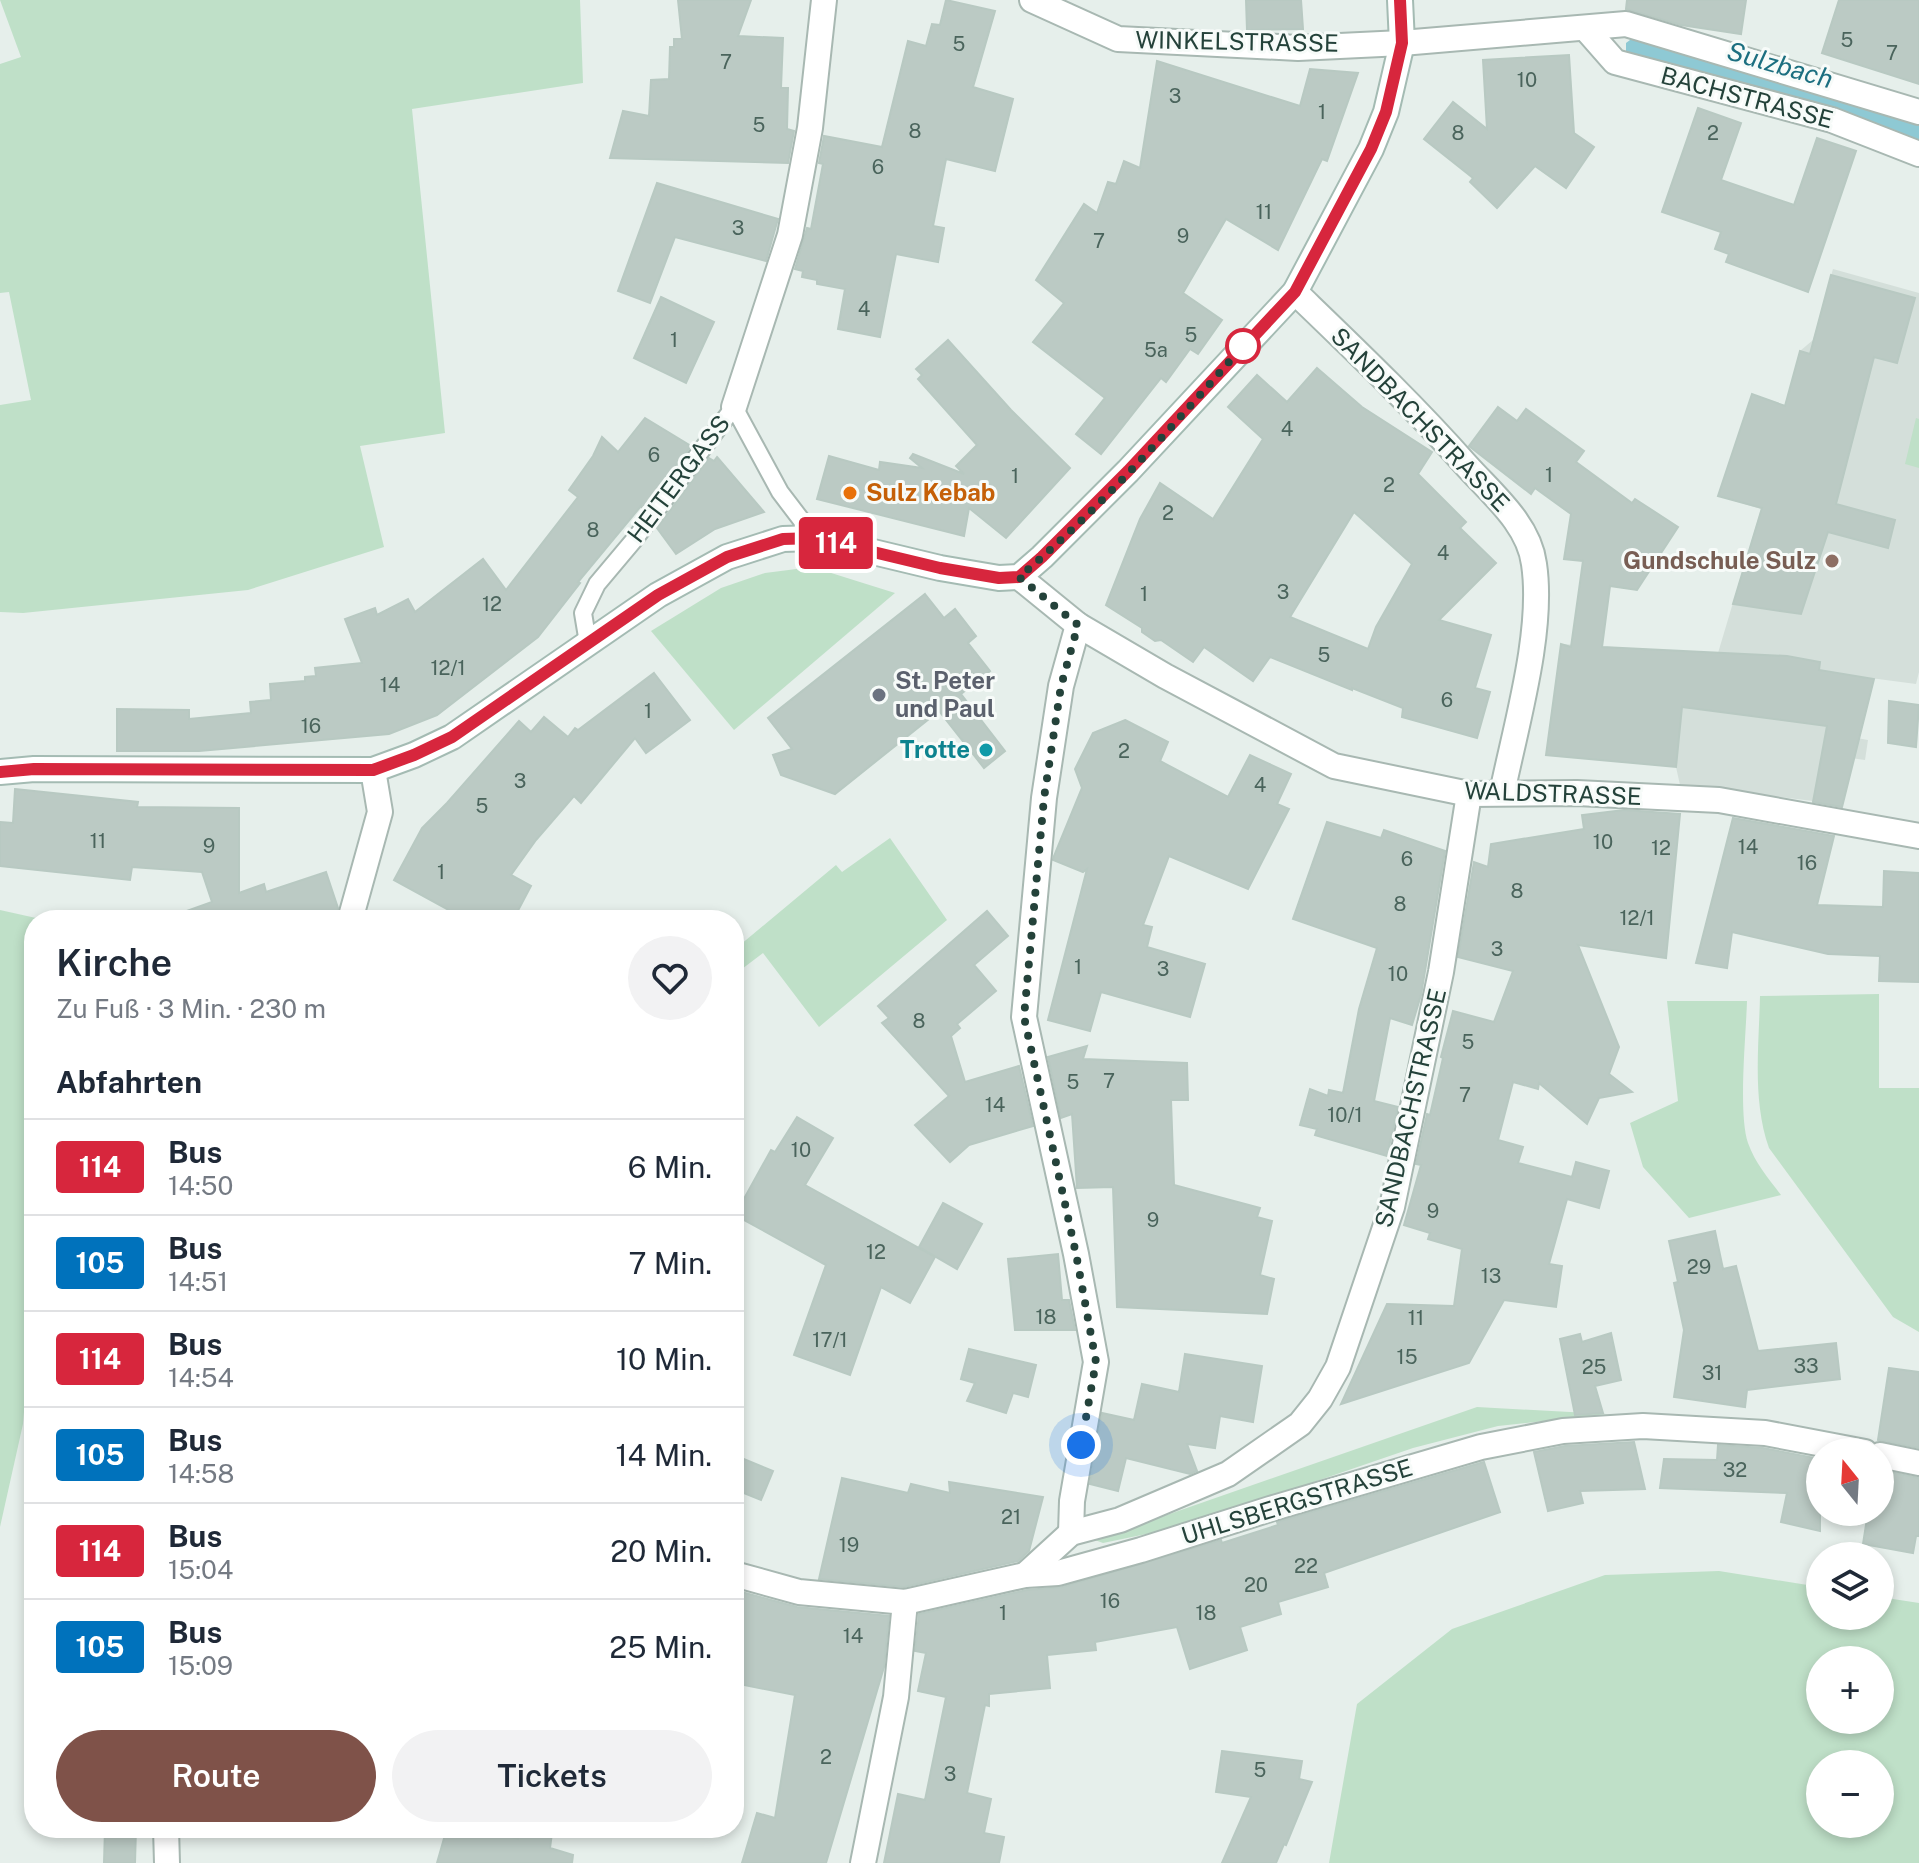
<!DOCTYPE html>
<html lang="de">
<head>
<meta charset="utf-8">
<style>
  :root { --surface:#fff; --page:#f2f2f3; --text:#1f2937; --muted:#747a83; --line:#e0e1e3; --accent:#7f5249 }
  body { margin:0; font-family:"Public Sans",sans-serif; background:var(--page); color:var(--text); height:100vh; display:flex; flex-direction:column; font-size:30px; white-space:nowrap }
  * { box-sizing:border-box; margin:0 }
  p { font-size:26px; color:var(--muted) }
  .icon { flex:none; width:44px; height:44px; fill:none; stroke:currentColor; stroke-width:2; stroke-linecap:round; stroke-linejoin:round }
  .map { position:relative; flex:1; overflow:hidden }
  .side { position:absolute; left:24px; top:910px; width:720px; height:928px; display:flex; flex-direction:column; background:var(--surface); border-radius:32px; box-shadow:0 4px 12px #0003 }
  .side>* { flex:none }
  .badge { padding:0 16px; border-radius:6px; font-size:28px; line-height:52px }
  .needle { width:52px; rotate:342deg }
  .tools { position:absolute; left:1806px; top:1438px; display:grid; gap:16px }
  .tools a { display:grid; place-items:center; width:88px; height:88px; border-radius:50%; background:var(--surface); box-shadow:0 4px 12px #0003; font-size:40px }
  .you { position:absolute; width:40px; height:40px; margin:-20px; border:6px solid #fff; border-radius:50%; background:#1a73e8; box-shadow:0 0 0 12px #1a73e833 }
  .map>.badge { position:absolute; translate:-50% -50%; box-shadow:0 0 0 4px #fff }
  h2 { padding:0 32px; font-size:30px; line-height:72px }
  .round { display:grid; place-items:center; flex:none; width:84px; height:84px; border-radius:42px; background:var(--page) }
  .overview { display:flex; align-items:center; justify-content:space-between; height:136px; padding:0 32px }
  h1 { font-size:38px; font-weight:600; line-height:60px }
  .cta { display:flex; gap:16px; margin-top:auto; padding:16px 32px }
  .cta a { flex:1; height:92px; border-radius:48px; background:var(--accent); color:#fff; font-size:32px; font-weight:600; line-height:92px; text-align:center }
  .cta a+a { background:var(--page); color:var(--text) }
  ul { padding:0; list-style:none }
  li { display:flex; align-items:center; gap:24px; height:96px; padding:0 32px; border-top:2px solid var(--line) }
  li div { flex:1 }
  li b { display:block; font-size:30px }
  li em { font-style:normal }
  li .badge { min-width:88px; font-weight:700; text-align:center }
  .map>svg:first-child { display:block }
  .built { fill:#d4dfda }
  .green { fill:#bfe0c8; fill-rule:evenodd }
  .water { fill:#8ec9d4 }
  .building { fill:#bbcac4; stroke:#b8c9c2; stroke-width:2; fill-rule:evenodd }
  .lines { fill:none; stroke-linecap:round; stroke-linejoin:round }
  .lane-casing { stroke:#a8b8b2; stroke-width:20 }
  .street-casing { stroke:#a8b8b2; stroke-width:28 }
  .secondary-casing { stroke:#a4bbb3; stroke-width:28 }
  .lane { stroke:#fff; stroke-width:16 }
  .street { stroke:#fff; stroke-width:24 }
  .secondary { stroke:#fff; stroke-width:24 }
  .line-casing { stroke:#fff; stroke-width:18 }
  .line { stroke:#d7263d; stroke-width:12 }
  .walk { stroke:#24423a; stroke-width:8; stroke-dasharray:0 14.4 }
  .stop-dot { fill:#fff; stroke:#d7263d; stroke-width:4 }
  .food-dot { fill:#e8710a; stroke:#f7fbf9; stroke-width:3 }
  .education-dot { fill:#8d6e63; stroke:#f7fbf9; stroke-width:3 }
  .worship-dot { fill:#6b7280; stroke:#f7fbf9; stroke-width:3 }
  .culture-dot { fill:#0f9aa8; stroke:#f7fbf9; stroke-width:3 }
  .labels { text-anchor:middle; stroke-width:6; stroke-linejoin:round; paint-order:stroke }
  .number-label { font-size:20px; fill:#4a645c }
  .street-label { font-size:24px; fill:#24423a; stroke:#f7fbf9 }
  .food-label { font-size:24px; font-weight:bold; fill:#c56008; stroke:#f7fbf9; text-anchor:start }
  .education-label { font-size:24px; font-weight:bold; fill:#785e54; stroke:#f7fbf9; text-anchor:end }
  .worship-label { font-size:24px; font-weight:bold; fill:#5b616d; stroke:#f7fbf9; text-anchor:start }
  .culture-label { font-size:24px; font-weight:bold; fill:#0d838f; stroke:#f7fbf9; text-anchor:end }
  .water-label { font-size:26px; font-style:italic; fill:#1c6f80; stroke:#f7fbf9 }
</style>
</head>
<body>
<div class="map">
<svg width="1919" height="1863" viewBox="0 0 1919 1863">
  <rect width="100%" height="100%" fill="#e6efeb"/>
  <polygon class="built" points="1833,269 1919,293 1919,672 1916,684 1840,674 1829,733 1868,740 1865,760 1822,754 1813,801 1680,785 1676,767 1546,755 1561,644 1718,653 1761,509 1718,496 1752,394 1785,405 1800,351 1813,340"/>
  <g class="green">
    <polygon points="0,0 580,0 583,83 412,109 445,433 360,446 384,547 248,590 23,613 0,612 0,405 31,400 9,292 0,293 0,64 21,57"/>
    <polygon points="1916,418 1919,419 1919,468 1905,464"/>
    <polygon points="812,567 895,593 734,730 651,631 721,588 765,573"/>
    <polygon points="890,838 947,920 819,1027 763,953 734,975 734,950 836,865 842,872"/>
    <polygon points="0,910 45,920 34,920 34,1290 23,1424 0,1527"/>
    <path d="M1879 994V1088H1919V1332L1893 1317 1769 1148C1752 1100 1759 1046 1760 996Z"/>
    <path d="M1667 1001H1747C1746 1036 1738 1113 1748 1143 1755 1163 1769 1179 1781 1195L1689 1218 1643 1167 1630 1123 1678 1101Z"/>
    <polygon points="1477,1407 1607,1414 1498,1426 1413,1448 1185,1526 1103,1543 1095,1540"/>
    <path d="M1719 1571 1820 1587V1616H1880V1597L1919 1603V1863H1329L1357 1704 1452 1629 1605 1575ZM1820 1660H1880V1720H1820ZM1820 1764H1880V1824H1820Z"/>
  </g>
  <polygon class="water" points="1634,37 1919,123 1919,140 1626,51 1626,43"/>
  <g class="building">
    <polygon points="678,0 751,0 738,36 783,38 781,88 788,88 787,129 794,131 788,163 610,158 623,111 649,116 651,80 669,79 670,47 674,47 674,39 682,39"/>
    <polygon points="946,0 995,11 973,87 1013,99 995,171 946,159 933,226 944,228 938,262 896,254 880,337 838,329 845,289 817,284 817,280 802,277 803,271 795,269 807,228 811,229 823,164 819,163 824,136 882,147 908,41 926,46 932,24 940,25"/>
    <polygon points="1246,0 1301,0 1303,29 1247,30"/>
    <polygon points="1627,0 1746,0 1741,34 1681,25 1626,9"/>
    <polygon points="1839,0 1919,0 1919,84 1822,53"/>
    <polygon points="1569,55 1574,133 1594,147 1566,188 1535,166 1497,208 1470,182 1473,178 1424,139 1453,102 1487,129 1483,60"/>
    <polygon points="1157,61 1300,106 1310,69 1358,73 1327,161 1322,159 1278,250 1226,219 1183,293 1222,320 1198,354 1190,349 1166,382 1161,378 1101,454 1076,434 1105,398 1033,342 1064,303 1036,280 1084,204 1097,213 1108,182 1116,184 1124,161 1140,168"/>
    <polygon points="1698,108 1741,123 1721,180 1794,205 1817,138 1856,151 1808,292 1726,262 1729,254 1715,249 1721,232 1662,212"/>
    <polygon points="657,183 778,219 766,261 675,237 650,303 618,291"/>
    <polygon points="1831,275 1915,298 1897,363 1874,357 1836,504 1895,520 1888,548 1828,532 1801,614 1733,604 1762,508 1718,496 1752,394 1785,406 1800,351 1810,354"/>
    <polygon points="661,297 714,322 686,383 634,358"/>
    <polygon points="948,340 1011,410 1070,468 1006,538 969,508 964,536 817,499 829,456 879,470 880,462 922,468 910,458 913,454 964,474 956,466 977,445 918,379 922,375 916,369"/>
    <path d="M1317 368 1362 407 1432 452 1418 474 1466 522 1460 528 1496 563 1439 620 1491 635 1475 688 1490 692 1477 738 1402 717 1403 708 1352 688V690L1270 657 1253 681 1204 647 1193 662 1161 640 1155 641 1142 632V628L1106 605 1140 519 1160 483 1213 519 1263 439 1228 407 1257 375 1287 402ZM1354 512 1412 564 1376 627 1368 649 1290 617Z"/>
    <polygon points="1498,407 1517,421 1526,409 1584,451 1576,462 1632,503 1635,499 1678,527 1637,590 1610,586 1602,647 1787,656 1820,662 1819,670 1874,679 1842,807 1813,802 1827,726 1682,707 1676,767 1546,755 1561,644 1571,647 1583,561 1564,559 1571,514 1535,488 1531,494 1469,446"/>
    <polygon points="645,418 691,446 643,509 641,506 578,582 580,583 538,637 437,715 389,734 199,751 117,751 117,709 189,710 189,719 251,713 250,702 271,700 270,684 305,681 305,677 316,676 315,668 362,663 345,619 375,608 377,615 408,599 415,612 483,559 506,590 578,497 569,490 593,456 602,437 618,452"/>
    <polygon points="717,457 764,512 715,529 676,554 657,528 709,458 714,461"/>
    <polygon points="925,594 944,618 955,609 976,636 968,643 990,671 961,694 1005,751 984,768 939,711 835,794 781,775 773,755 792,749 768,718"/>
    <polygon points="654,673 690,720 646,753 635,738 581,803 574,796 536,840 511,875 531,886 513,920 467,920 394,880 422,828 447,803 519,721 531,732 544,717 568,737 575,728 578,730"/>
    <polygon points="1889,701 1919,705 1916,747 1888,743"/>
    <polygon points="1125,720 1168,742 1160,761 1228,797 1250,755 1291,774 1277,804 1289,809 1248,889 1169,856 1143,925 1152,927 1147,947 1205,964 1190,1017 1101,992 1090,1031 1048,1020 1087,869 1083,872 1053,860 1054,856 1082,788 1075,769 1093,733"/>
    <polygon points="15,789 138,802 137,807 239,808 239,893 264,884 266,892 326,872 338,908 337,912 315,920 174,920 173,916 212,902 202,872 132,867 130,880 0,866 0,822 13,823"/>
    <polygon points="1624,810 1680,814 1666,958 1578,945 1619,1047 1609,1074 1632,1092 1599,1098 1587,1124 1539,1083 1538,1089 1513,1082 1498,1140 1523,1147 1518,1163 1572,1177 1576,1162 1609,1171 1599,1208 1567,1199 1549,1264 1562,1266 1556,1307 1504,1300 1469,1363 1341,1404 1387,1304 1454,1306 1462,1249 1428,1239 1430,1233 1404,1225 1421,1165 1416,1164 1427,1114 1430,1115 1443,1058 1441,1057 1453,1011 1494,1022 1513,971 1458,957 1474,862 1488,867 1491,844 1584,829 1582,815"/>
    <polygon points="1733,818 1834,836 1817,905 1883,907 1884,871 1919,873 1919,982 1879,981 1880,956 1828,954 1732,932 1727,968 1696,963"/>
    <polygon points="1327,822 1381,838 1384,830 1445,851 1421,995 1412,1025 1390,1018 1374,1101 1398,1107 1387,1156 1315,1135 1317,1129 1300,1125 1310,1089 1328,1096 1329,1090 1343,1093 1359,1009 1377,948 1293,919"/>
    <polygon points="987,911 1008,936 974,965 996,991 957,1024 960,1028 951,1036 965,1082 1019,1066 1033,1126 969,1145 950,1162 915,1125 949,1096 882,1023 889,1018 878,1006"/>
    <polygon points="1087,1046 1083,1059 1187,1063 1188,1100 1171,1100 1174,1185 1260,1208 1257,1217 1272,1221 1260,1275 1274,1279 1267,1314 1117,1307 1113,1187 1077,1188 1072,1114 1061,1118 1048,1057"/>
    <polygon points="797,1117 833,1138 805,1185 935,1257 910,1303 881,1287 850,1375 794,1355 826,1265 735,1215 771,1150 775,1152"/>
    <polygon points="943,1203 982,1224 957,1269 919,1247"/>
    <polygon points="1715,1231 1723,1269 1736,1266 1758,1351 1836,1343 1840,1379 1747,1390 1745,1407 1674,1397 1684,1330 1674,1283 1678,1282 1669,1241"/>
    <polygon points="1058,1254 1062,1300 1069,1300 1075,1330 1015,1330 1008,1259"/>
    <polygon points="1611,1333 1621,1380 1595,1386 1603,1413 1575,1415 1560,1339 1580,1334 1582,1342"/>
    <polygon points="969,1349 1036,1365 1028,1397 1013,1393 1006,1413 967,1401 975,1383 961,1379"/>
    <polygon points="1185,1354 1262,1366 1253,1422 1220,1416 1215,1448 1187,1444 1197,1471 1190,1474 1126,1458 1118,1491 1090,1484 1102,1413 1134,1420 1142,1384 1179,1392"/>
    <polygon points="1889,1368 1919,1372 1919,1448 1878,1440"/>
    <polygon points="1634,1442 1645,1489 1580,1491 1583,1503 1548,1511 1534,1452 1565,1446"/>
    <polygon points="1718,1445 1763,1448 1820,1459 1820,1531 1781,1522 1787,1493 1660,1488 1664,1459 1717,1460"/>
    <polygon points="734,1455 773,1471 761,1500 734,1489"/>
    <polygon points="1484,1462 1500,1512 1324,1573 1328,1587 1278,1602 1281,1614 1240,1627 1247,1650 1190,1669 1177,1627 1095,1642 1096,1650 1047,1655 1050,1688 989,1694 989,1706 985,1705 967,1793 991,1799 984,1833 1004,1837 999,1863 884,1863 898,1794 925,1800 946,1697 918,1691 926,1653 915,1651 919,1614 1027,1590 1062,1587 1221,1540 1222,1543 1278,1525 1277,1522"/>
    <polygon points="1880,1470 1919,1478 1919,1536 1916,1536 1913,1553 1863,1544 1868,1512 1880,1512"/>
    <polygon points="842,1478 908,1493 911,1484 950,1493 949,1482 1043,1497 1029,1551 1018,1561 904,1587 819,1579"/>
    <polygon points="734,1590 797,1607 889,1616 884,1667 826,1863 742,1863 757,1813 775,1818 795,1695 734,1683"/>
    <polygon points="1222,1751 1302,1761 1299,1779 1312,1782 1286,1845 1284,1844 1276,1863 1222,1863 1251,1797 1216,1792"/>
    <polygon points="105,1828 136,1828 135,1863 104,1863"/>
    <polygon points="447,1828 479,1828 518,1839 520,1828 552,1833 550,1848 573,1855 572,1863 437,1863"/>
  </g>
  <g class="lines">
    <defs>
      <polyline id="lane" points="588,643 583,613 597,584 634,540 734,407 780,492 815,538"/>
      <g id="street">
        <polyline points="1032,0 1118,39 1298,48 1402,43 1626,24 1919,112"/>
        <polyline points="1586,29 1615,62 1832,120 1919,154"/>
        <path d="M1295 292C1353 348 1412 404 1466 465 1492 494 1529 524 1534 564 1544 631 1516 725 1502 793"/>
        <polyline points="734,407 790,235 810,128 824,0"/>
        <polyline points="1019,577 1078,625 1165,676 1334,766 1469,794 1577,793 1719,800 1919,836"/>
        <polyline points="350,920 380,812 373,770"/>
        <polyline points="1880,1455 1919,1463"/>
        <polyline points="1071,1533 1072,1501 1096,1362 1076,1254 1024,1017 1044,798 1061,686 1078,625"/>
        <polyline points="734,1574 799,1592 905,1602 1025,1575 1058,1573 1141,1550 1270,1509 1481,1447 1563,1431 1643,1426 1765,1433 1865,1452"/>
        <polyline points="1025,1575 1071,1533 1120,1520 1228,1474 1300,1424 1320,1399 1338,1367 1392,1207 1441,972 1469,794"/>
        <polyline points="166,1828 167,1863"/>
        <polyline points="863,1863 896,1697 905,1602"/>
      </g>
      <polyline id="secondary" points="0,772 34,769 373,770 414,755 452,737 658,595 727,557 783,539 815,538 940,568 999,578 1019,577 1042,557 1128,471 1295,292 1371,149 1386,112 1402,43 1400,0"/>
    </defs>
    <use href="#lane" class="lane-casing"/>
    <use href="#street" class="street-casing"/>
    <use href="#secondary" class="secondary-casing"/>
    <use href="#lane" class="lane"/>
    <use href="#street" class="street"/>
    <use href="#secondary" class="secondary"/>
  </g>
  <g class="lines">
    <defs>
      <polyline id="line" points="0,772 34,769 373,770 414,755 452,737 658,595 727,557 783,539 815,538 940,568 999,578 1019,577 1042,557 1128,471 1295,292 1371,149 1386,112 1402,43 1400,0"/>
    </defs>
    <use href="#line" class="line-casing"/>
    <use href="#line" class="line"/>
    <path class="walk" d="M1081 1445 1096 1362 1076 1254 1024 1017 1044 798 1061 686 1078 625 1019 577C1099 510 1174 425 1243 346"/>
  </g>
  <circle class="stop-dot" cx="1243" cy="346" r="16"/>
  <circle class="food-dot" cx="850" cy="493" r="8"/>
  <circle class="education-dot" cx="1832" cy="561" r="8"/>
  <circle class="worship-dot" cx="879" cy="695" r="8"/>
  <circle class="culture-dot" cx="986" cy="750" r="8"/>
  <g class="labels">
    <g class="number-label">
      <text x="1847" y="47">5</text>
      <text x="959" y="51">5</text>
      <text x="1892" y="60">7</text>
      <text x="726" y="69">7</text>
      <text x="1527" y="87">10</text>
      <text x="1175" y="103">3</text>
      <text x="1322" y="119">1</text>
      <text x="759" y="132">5</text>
      <text x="915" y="138">8</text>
      <text x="1458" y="140">8</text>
      <text x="1713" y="140">2</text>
      <text x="878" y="174">6</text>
      <text x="1264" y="219">11</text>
      <text x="738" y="235">3</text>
      <text x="1183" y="243">9</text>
      <text x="1099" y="248">7</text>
      <text x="864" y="316">4</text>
      <text x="1191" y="342">5</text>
      <text x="674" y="347">1</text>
      <text x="1156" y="357">5a</text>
      <text x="1287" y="436">4</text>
      <text x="654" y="462">6</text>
      <text x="1549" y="482">1</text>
      <text x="1015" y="483">1</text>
      <text x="1389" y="492">2</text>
      <text x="1168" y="520">2</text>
      <text x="593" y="537">8</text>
      <text x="1443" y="560">4</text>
      <text x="1283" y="599">3</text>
      <text x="1144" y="601">1</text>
      <text x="492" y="611">12</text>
      <text x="1324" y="662">5</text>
      <text x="448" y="675">12/1</text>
      <text x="390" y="692">14</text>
      <text x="1447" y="707">6</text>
      <text x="648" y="718">1</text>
      <text x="311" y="733">16</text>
      <text x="1124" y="758">2</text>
      <text x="520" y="788">3</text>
      <text x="1260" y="792">4</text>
      <text x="482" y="813">5</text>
      <text x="98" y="848">11</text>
      <text x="1603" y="849">10</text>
      <text x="209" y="853">9</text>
      <text x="1748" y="854">14</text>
      <text x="1661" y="855">12</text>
      <text x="1407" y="866">6</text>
      <text x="1807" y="870">16</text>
      <text x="441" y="879">1</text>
      <text x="1517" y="898">8</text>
      <text x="1400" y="911">8</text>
      <text x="1637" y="925">12/1</text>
      <text x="1497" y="956">3</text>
      <text x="1078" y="974">1</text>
      <text x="1163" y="976">3</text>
      <text x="1398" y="981">10</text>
      <text x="919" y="1028">8</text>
      <text x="1468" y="1049">5</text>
      <text x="1109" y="1088">7</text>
      <text x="1073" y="1089">5</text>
      <text x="1465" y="1102">7</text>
      <text x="995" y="1112">14</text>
      <text x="1345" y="1122">10/1</text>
      <text x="801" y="1157">10</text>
      <text x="1433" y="1218">9</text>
      <text x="1153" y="1227">9</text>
      <text x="876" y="1259">12</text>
      <text x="1699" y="1274">29</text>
      <text x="1491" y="1283">13</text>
      <text x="1046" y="1324">18</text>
      <text x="1416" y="1325">11</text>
      <text x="830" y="1347">17/1</text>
      <text x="1407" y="1364">15</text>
      <text x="1806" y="1373">33</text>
      <text x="1594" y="1374">25</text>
      <text x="1712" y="1380">31</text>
      <text x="1735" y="1477">32</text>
      <text x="1011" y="1524">21</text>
      <text x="849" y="1552">19</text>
      <text x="1306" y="1573">22</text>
      <text x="1256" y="1592">20</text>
      <text x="1110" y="1608">16</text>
      <text x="1003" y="1620">1</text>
      <text x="1206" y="1620">18</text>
      <text x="853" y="1643">14</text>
      <text x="826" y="1764">2</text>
      <text x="1260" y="1777">5</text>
      <text x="950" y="1781">3</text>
    </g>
    <g class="street-label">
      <text transform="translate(1237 42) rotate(1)" y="8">WINKELSTRASSE</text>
      <text transform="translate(1747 98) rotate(15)" y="8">BACHSTRASSE</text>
      <text transform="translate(1420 420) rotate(46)" y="8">SANDBACHSTRASSE</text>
      <text transform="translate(679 479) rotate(-53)" y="8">HEITERGASS</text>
      <text transform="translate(1553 794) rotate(2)" y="8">WALDSTRASSE</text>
      <text transform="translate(1411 1108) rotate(-77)" y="8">SANDBACHSTRASSE</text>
      <text transform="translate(1297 1502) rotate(-17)" y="8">UHLSBERGSTRASSE</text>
    </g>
    <g class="food-label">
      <text x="866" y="501">Sulz Kebab</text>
    </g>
    <g class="education-label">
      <text x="1816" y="569">Gundschule Sulz</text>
    </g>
    <g class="worship-label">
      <text x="895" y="689">St. Peter<tspan x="895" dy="28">und Paul</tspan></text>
    </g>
    <g class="culture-label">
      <text x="970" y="758">Trotte</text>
    </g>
    <g class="water-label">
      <text transform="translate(1780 65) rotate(16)" y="9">Sulzbach</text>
    </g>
  </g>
</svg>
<div class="tools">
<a><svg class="needle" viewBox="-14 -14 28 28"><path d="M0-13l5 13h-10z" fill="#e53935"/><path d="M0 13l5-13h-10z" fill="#747a83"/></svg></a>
<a><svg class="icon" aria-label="layers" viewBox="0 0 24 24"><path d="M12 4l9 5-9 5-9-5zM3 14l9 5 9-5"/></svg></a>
<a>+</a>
<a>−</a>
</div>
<div class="you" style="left:1081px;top:1445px"></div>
<b class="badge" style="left:836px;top:543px;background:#d7263d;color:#fff">114</b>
<section class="side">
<div class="overview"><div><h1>Kirche</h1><p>Zu Fuß · 3 Min. · 230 m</p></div><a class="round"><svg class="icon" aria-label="heart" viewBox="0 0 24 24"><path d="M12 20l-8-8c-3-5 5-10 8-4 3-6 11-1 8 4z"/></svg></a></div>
<h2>Abfahrten</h2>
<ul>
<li><span class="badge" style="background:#d7263d;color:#fff">114</span><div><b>Bus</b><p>14:50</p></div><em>6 Min.</em></li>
<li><span class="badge" style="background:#0072bc;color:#fff">105</span><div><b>Bus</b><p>14:51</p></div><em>7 Min.</em></li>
<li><span class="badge" style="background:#d7263d;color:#fff">114</span><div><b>Bus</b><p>14:54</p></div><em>10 Min.</em></li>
<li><span class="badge" style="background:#0072bc;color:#fff">105</span><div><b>Bus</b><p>14:58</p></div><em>14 Min.</em></li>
<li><span class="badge" style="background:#d7263d;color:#fff">114</span><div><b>Bus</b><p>15:04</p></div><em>20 Min.</em></li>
<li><span class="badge" style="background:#0072bc;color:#fff">105</span><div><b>Bus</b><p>15:09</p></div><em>25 Min.</em></li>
</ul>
<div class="cta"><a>Route</a><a>Tickets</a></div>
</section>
</div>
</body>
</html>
